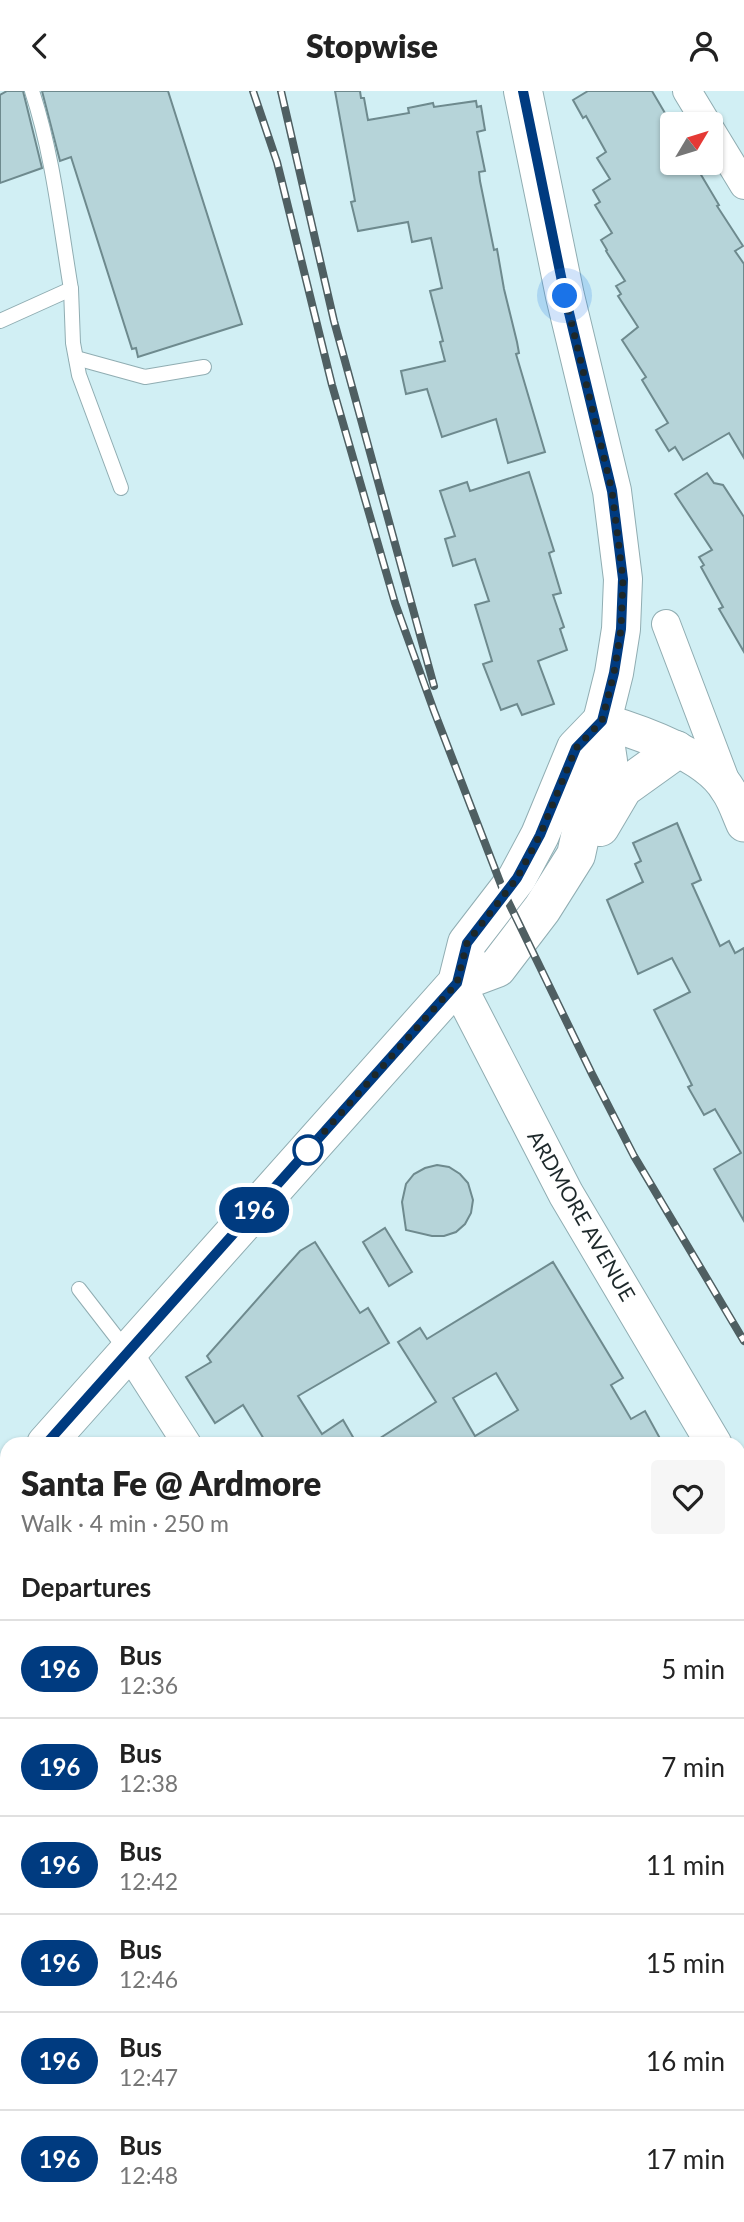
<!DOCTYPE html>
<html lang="en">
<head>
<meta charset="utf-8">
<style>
  :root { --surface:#fff; --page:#f6f6f6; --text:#222; --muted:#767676; --line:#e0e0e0 }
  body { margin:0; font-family:Lato,sans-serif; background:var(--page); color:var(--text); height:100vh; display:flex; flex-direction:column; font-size:26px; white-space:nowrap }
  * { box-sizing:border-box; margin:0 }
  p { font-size:23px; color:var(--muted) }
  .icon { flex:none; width:38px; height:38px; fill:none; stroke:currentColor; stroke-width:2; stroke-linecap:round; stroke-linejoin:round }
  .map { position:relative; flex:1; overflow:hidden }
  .details { position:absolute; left:0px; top:1346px; width:746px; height:786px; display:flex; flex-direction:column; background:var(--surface); border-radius:21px 21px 0 0; box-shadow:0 2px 5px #0004 }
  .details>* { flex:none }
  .badge { padding:0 14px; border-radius:23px; font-size:24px; line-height:46px }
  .needle { width:46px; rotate:52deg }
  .controls { position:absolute; left:660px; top:21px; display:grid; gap:14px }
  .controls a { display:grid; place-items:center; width:63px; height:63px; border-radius:7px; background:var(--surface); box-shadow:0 2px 5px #0004; font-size:35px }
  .you { position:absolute; width:35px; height:35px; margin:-18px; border:5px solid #fff; border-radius:50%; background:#1a73e8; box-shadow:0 0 0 10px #1a73e833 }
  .map>.badge { position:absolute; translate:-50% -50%; box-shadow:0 0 0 4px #fff }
  h2 { padding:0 21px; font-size:26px; line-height:63px }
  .round { display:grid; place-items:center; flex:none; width:74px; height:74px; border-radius:7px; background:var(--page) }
  .summary { display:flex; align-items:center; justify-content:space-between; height:119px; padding:0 21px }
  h1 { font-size:33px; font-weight:800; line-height:52px }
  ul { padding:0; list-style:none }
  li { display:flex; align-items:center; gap:21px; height:98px; padding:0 21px; border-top:2px solid var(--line) }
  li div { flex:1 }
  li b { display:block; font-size:26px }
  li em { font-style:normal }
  li .badge { min-width:77px; font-weight:700; text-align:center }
  header { display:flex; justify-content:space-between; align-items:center; height:91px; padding:0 21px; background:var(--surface); font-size:32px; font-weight:800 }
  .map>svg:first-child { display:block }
  .building { fill:#b6d4d9; stroke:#6e8a8e; stroke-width:2; fill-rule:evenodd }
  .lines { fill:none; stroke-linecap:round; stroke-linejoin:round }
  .service-casing { stroke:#90adb2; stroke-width:16 }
  .minor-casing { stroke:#90adb2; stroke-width:30 }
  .tertiary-casing { stroke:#90adb2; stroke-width:37 }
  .secondary-casing { stroke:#90adb2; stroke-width:40 }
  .service { stroke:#fff; stroke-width:14 }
  .minor { stroke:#fff; stroke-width:28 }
  .tertiary { stroke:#fff; stroke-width:35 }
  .secondary { stroke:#fff; stroke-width:38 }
  .rail-casing { stroke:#4f5f62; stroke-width:8 }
  .rail { stroke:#fff; stroke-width:5; stroke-dasharray:16; stroke-linecap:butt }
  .line-casing { stroke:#fff; stroke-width:16 }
  .line { stroke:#003b80; stroke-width:10 }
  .walk { stroke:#1d282a; stroke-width:7; stroke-dasharray:0 12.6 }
  .stop-dot { fill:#fff; stroke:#003b80; stroke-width:3.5 }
  .labels { text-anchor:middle; stroke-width:5; stroke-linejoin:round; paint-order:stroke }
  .street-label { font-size:21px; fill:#1d282a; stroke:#fff }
</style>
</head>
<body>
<header><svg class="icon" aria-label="back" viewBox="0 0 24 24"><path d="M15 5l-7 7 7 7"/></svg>Stopwise<svg class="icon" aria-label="person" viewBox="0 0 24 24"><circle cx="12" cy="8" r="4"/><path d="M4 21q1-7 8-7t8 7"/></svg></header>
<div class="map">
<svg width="744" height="2131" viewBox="0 0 744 2131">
  <rect width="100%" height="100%" fill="#d1eff4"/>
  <g class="building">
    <polygon points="7,0 23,0 42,77 0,92 0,4"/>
    <polygon points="42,0 168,0 242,233 138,266 136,257 132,258 71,66 60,70"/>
    <polygon points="335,0 360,0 361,7 364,7 368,29 409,22 408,17 433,12 434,16 476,10 477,16 481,15 485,39 477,41 485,80 479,81 480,90 494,159 497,158 504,198 517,251 519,262 516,263 545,361 508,372 496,328 442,346 427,298 406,303 401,280 445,270 440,251 443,250 430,200 442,197 431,147 412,151 408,131 358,140 351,111 355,110"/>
    <polygon points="588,0 652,0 672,34 672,72 694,72 719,114 717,115 743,155 735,160 744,173 744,367 729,342 683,369 675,356 669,360 656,339 668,332 642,289 646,286 622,249 638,236 618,205 621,203 616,195 625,190 606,160 607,159 601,149 612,142 595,114 600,111 593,99 610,88 597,67 606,61 586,25 583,27 573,9"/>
    <polygon points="529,381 554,460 549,462 561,502 553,504 564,536 560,538 567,559 538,570 554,613 522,624 517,613 501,619 483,573 492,570 475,514 489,510 475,468 453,475 445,448 455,445 440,400 467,391 470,400"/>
    <polygon points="707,382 714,392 723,394 744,426 744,561 719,518 723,516 701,476 704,474 699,466 712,459 675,403"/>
    <polygon points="677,732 701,789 692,793 720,855 729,850 735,862 744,857 744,1130 714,1078 741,1062 715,1018 704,1024 688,996 692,994 654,919 690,901 672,867 638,883 607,809 643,791 635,773 641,770 633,752"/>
    <polygon points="437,1074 449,1076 460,1083 468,1092 473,1109 471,1122 465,1133 456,1141 444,1145 432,1145 406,1139 402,1111 406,1093 414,1083 425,1077"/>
    <polygon points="385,1137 412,1181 389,1195 363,1151"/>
    <polygon points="315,1151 360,1222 368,1217 389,1252 298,1305 322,1343 343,1329 357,1353 267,1353 243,1314 215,1332 186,1286 211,1271 207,1265 300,1160"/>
    <path d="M553 1171 623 1287 611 1294 631 1328 645 1320 663 1353H371L436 1311 398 1251 420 1237 427 1248ZM496 1282 518 1319 475 1345 453 1307Z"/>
  </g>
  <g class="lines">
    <defs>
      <g id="service">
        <polyline points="71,198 73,252 79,284 121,397"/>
        <path d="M0 230 71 198C60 132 53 64 32 0"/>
        <polyline points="76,267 145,286 204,276"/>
        <polyline points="79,1198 127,1260"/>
        <polyline points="0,1519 7,1530"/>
        <polyline points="0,2025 7,2021"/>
        <polyline points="259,2131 270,2124"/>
        <polyline points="379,2131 381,2129"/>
      </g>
      <g id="minor">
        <polyline points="687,0 707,33"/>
        <polyline points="710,38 744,94"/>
        <polyline points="666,533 727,694"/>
        <polyline points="128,1261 187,1353"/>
        <polyline points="0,1890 7,1901"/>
        <polyline points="142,2124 145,2131"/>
        <polyline points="659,2124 663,2131"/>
      </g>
      <g id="tertiary">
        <path d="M602 630C639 641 708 664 728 699 735 709 739 722 744 733"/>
        <polyline points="457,892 566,1103 714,1353"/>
        <polyline points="738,1394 744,1403"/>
      </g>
      <g id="secondary">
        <polyline points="600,736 623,697 676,659"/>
        <polyline points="457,892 497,877 542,818 576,764 583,732 608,670 602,630 614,582 621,538 623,488 612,400 565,205 523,0"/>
        <polyline points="46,1353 457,892 467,852 517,787 540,744 576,657 602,630"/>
        <polyline points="0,1404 7,1396"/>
      </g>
    </defs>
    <use href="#service" class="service-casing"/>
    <use href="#minor" class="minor-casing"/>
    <use href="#tertiary" class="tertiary-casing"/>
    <use href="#secondary" class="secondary-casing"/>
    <use href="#service" class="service"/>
    <use href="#minor" class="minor"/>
    <use href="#tertiary" class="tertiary"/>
    <use href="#secondary" class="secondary"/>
    <defs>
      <g id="rail">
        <polyline points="253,0 277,71 332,294 395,512 434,620 505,804 592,983 634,1065 744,1250"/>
        <polyline points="281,0 334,230 434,595"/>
      </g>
    </defs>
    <use href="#rail" class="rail-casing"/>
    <use href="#rail" class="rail"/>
  </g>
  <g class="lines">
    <defs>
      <polyline id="line" points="46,1353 457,892 467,852 517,787 540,744 576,657 602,630 614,582 621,538 623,488 612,400 565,205 523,0"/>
    </defs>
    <use href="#line" class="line-casing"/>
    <use href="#line" class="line"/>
    <polyline class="walk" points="308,1059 457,892 467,852 517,787 540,744 576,657 602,630 614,582 621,538 623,488 612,400 565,205"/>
  </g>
  <circle class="stop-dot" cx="308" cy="1059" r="14"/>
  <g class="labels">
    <g class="street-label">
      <text transform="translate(581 1125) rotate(60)" y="7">ARDMORE AVENUE</text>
    </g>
  </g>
</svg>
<div class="controls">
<a><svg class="needle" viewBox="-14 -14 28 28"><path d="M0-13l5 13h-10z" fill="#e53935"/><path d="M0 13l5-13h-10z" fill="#767676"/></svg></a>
</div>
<div class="you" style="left:565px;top:205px"></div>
<b class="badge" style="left:254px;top:1119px;background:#003b80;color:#fff">196</b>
<section class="details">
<div class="summary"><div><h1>Santa Fe @ Ardmore</h1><p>Walk · 4 min · 250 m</p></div><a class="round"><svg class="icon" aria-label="heart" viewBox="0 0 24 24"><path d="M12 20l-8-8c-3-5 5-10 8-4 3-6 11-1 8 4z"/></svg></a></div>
<h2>Departures</h2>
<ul>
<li><span class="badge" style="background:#003b80;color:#fff">196</span><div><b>Bus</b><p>12:36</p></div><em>5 min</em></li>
<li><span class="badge" style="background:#003b80;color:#fff">196</span><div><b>Bus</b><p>12:38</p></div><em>7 min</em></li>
<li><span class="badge" style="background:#003b80;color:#fff">196</span><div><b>Bus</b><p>12:42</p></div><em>11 min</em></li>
<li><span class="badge" style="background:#003b80;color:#fff">196</span><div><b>Bus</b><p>12:46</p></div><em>15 min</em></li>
<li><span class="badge" style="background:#003b80;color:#fff">196</span><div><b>Bus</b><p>12:47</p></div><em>16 min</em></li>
<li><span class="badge" style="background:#003b80;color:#fff">196</span><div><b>Bus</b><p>12:48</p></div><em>17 min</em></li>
</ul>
</section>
</div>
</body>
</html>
